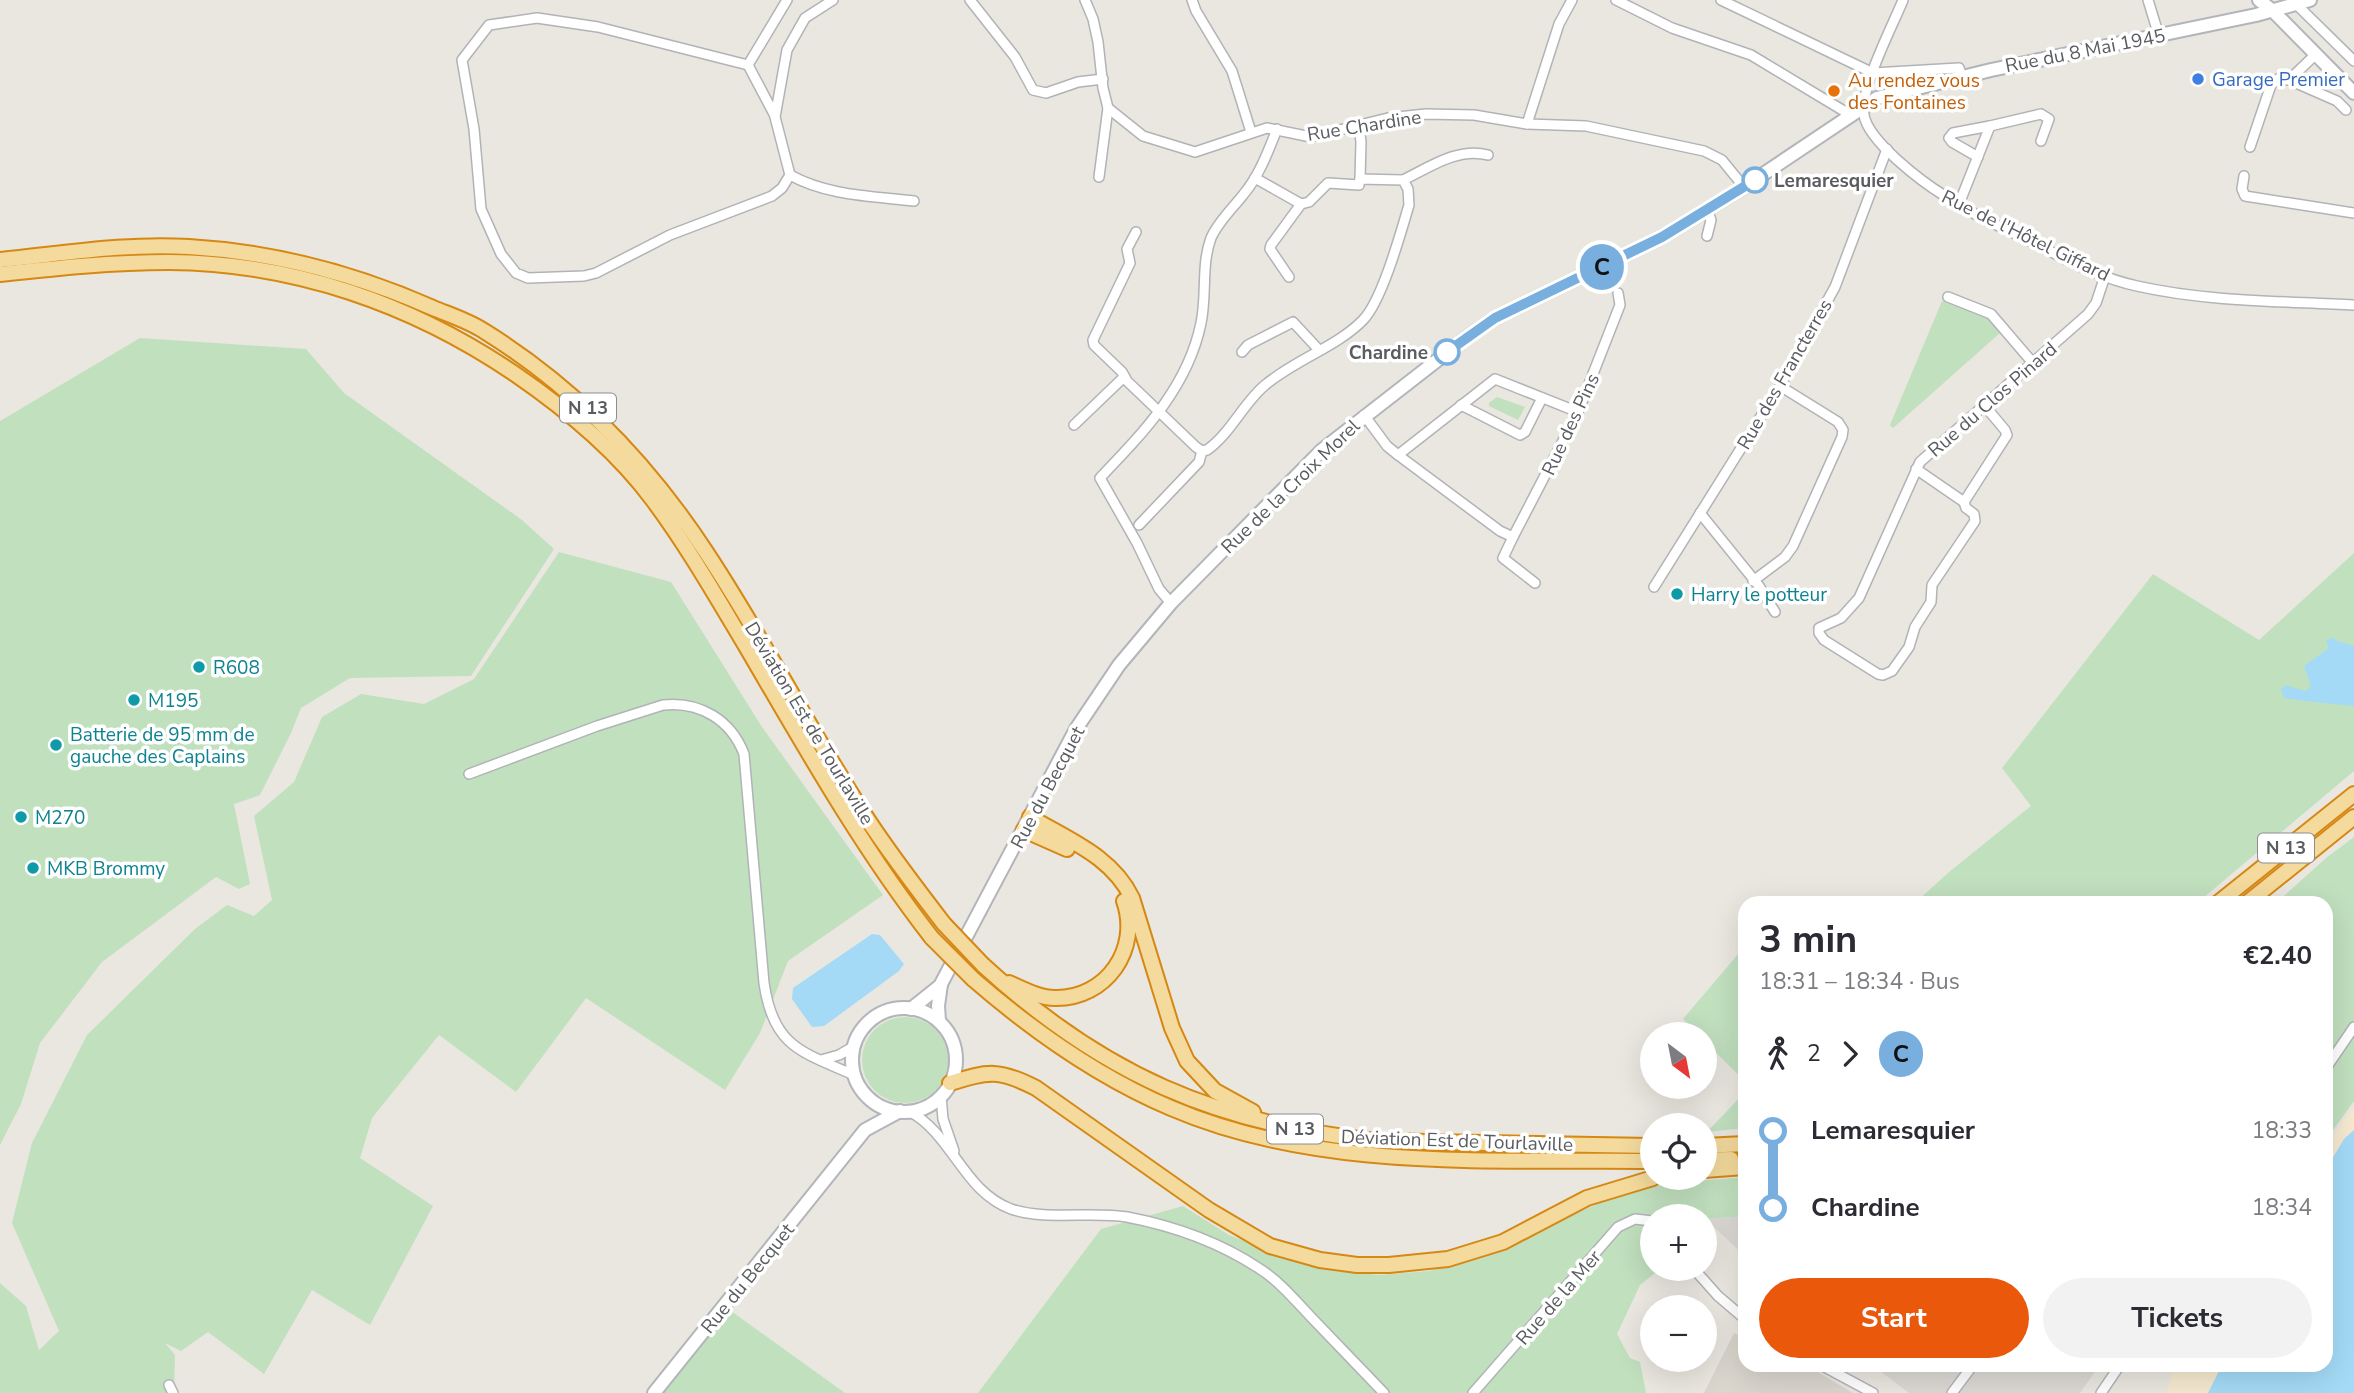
<!DOCTYPE html>
<html lang="en">
<head>
<meta charset="utf-8">
<style>
  :root { --surface:#fff; --page:#f2f2f3; --text:#2b2b33; --muted:#7c7c81; --accent:#ea580c }
  body { margin:0; font-family:"Nunito Sans",sans-serif; background:var(--page); color:var(--text); height:100vh; display:flex; flex-direction:column; font-size:26px; white-space:nowrap }
  * { box-sizing:border-box; margin:0 }
  p { font-size:23px; color:var(--muted) }
  .icon { flex:none; width:38px; height:38px; fill:none; stroke:currentColor; stroke-width:2; stroke-linecap:round; stroke-linejoin:round }
  .map { position:relative; flex:1; overflow:hidden }
  .drawer { position:absolute; left:1738px; top:896px; width:595px; height:476px; display:flex; flex-direction:column; background:var(--surface); border-radius:21px; box-shadow:0 7px 28px #0002 }
  .drawer>* { flex:none }
  .badge { padding:0 14px; border-radius:23px; font-size:24px; line-height:46px }
  .needle { width:46px; rotate:148deg }
  .buttons { position:absolute; left:1640px; top:1022px; display:grid; gap:14px }
  .buttons a { display:grid; place-items:center; width:77px; height:77px; border-radius:50%; background:var(--surface); box-shadow:0 7px 28px #0002; font-size:35px }
  .map>.badge { position:absolute; translate:-50% -50%; box-shadow:0 0 0 4px #fff }
  .legs { display:flex; align-items:center; gap:10px; height:77px; padding:0 21px; font-size:23px }
  .legs p { margin-inline-start:auto }
  .overview { display:flex; align-items:center; justify-content:space-between; height:119px; padding:0 21px }
  h1 { font-size:38px; font-weight:700; line-height:52px }
  .primary-button { display:flex; gap:14px; margin-top:auto; padding:14px 21px }
  .primary-button a { flex:1; height:80px; border-radius:42px; background:var(--accent); color:#fff; font-size:28px; font-weight:700; line-height:80px; text-align:center }
  .primary-button a+a { background:var(--page); color:var(--text) }
  ul { padding:0 21px; list-style:none }
  li { display:flex; align-items:center; gap:24px; height:77px; font-size:26px }
  li i { display:grid; place-items:center; width:10px; height:100%; margin:0 9px; background:currentColor }
  li i::after { content:''; width:18px; height:18px; margin:-9px; border:5px solid; border-radius:50%; background:var(--surface) }
  li p { margin-inline-start:auto }
  li:first-child i { background:linear-gradient(#0000 50%,currentColor 0) }
  li:last-child i { background:linear-gradient(currentColor 50%,#0000 0) }
  .map>svg:first-child { display:block }
  .industrial { fill:#dcd9d4 }
  .education { fill:#dad6ce }
  .green { fill:#c1e0be }
  .sand { fill:#f6e9d0 }
  .water { fill:#a4daf6 }
  .lines { fill:none; stroke-linecap:round; stroke-linejoin:round }
  .minor-casing { stroke:#b1b3b7; stroke-width:12 }
  .secondary-casing { stroke:#b2b5ba; stroke-width:16 }
  .trunk-casing { stroke:#d68814; stroke-width:18 }
  .minor { stroke:#fff; stroke-width:9 }
  .secondary { stroke:#fff; stroke-width:12 }
  .trunk { stroke:#f4da9c; stroke-width:14 }
  .trunk-bridge-casing { stroke:#d68814; stroke-width:18; stroke-linecap:butt }
  .trunk-bridge { stroke:#f4da9c; stroke-width:14 }
  .line-1-casing { stroke:#fff; stroke-width:16 }
  .line-1 { stroke:#78afdf; stroke-width:10 }
  .shop-dot { fill:#3f7fe0; stroke:#fff; stroke-width:2.5 }
  .food-dot { fill:#e8710a; stroke:#fff; stroke-width:2.5 }
  .stop-1-dot { fill:#fff; stroke:#78afdf; stroke-width:3.5 }
  .culture-dot { fill:#0f9aa8; stroke:#fff; stroke-width:2.5 }
  .labels { text-anchor:middle; stroke-width:7; stroke-linejoin:round; paint-order:stroke }
  .shield { fill:#fff; stroke:#8b8d90; stroke-width:2 }
  .shield-label { font-size:18px; font-weight:bold; fill:#595c60 }
  .street-label { font-size:19px; fill:#595c60; stroke:#fff }
  .shop-label { font-size:19px; fill:#366cbe; stroke:#fff; text-anchor:start }
  .food-label { font-size:19px; fill:#c56008; stroke:#fff; text-anchor:start }
  .stop-label { font-size:19px; font-weight:bold; fill:#595c60; stroke:#fff; text-anchor:start }
  .culture-label { font-size:19px; fill:#0d838f; stroke:#fff; text-anchor:start }
</style>
</head>
<body>
<div class="map">
<svg width="2354" height="1393" viewBox="0 0 2354 1393">
  <rect width="100%" height="100%" fill="#eae7e0"/>
  <g class="industrial">
    <polygon points="1745,1216 1745,1256 1705,1219"/>
    <polygon points="1872,1365 2100,1365 2080,1393 1909,1393"/>
  </g>
  <polygon class="education" points="1734,1333 1745,1338 1745,1365 1806,1365 1853,1393 1704,1393"/>
  <g class="green">
    <polygon points="1942,301 1988,319 2000,333 1893,428 1890,425"/>
    <polygon points="140,338 306,349 344,393 522,520 554,549 471,676 350,678 301,708 291,733 260,795 234,804 250,884 239,889 216,877 102,962 40,1043 21,1104 0,1145 0,421"/>
    <polygon points="1497,397 1525,407 1518,420 1489,406 1489,403"/>
    <polygon points="559,552 671,582 762,727 883,895 788,961 760,1033 725,1090 586,998 516,1092 439,1035 372,1118 360,1158 433,1206 370,1325 312,1290 264,1374 208,1332 181,1351 165,1343 175,1355 174,1393 0,1393 0,1283 26,1306 39,1350 59,1331 12,1223 32,1143 87,1035 195,929 227,905 254,916 272,900 254,816 294,782 322,717 361,694 424,704 474,679"/>
    <polygon points="2354,553 2354,771 2197,903 1915,903 1949,872 2031,806 2002,768 2153,574 2259,640"/>
    <polygon points="2354,837 2354,1101 2326,1140 2326,903 2276,903 2326,858"/>
    <polygon points="1745,946 1745,1081 1705,1042 1704,1034 1697,1034 1683,1019"/>
    <circle cx="905" cy="1060" r="43"/>
    <polygon points="1745,1092 1745,1128 1707,1132"/>
    <polygon points="1745,1177 1745,1216 1705,1219 1704,1216 1652,1216 1652,1269 1660,1269 1640,1285 1617,1334 1630,1358 1640,1362 1646,1393 978,1393 1101,1229 1183,1206 1229,1235 1305,1265 1378,1275 1429,1271 1474,1260 1513,1246 1563,1219 1613,1197 1641,1188 1675,1183"/>
    <polygon points="724,1306 845,1393 654,1393"/>
  </g>
  <g class="sand">
    <polygon points="2354,1108 2354,1130 2344,1139 2326,1169 2326,1147 2347,1115"/>
    <polygon points="2175,1365 2221,1365 2208,1393 2166,1393"/>
  </g>
  <g class="water">
    <path d="M2331 637 2337 641 2354 646V706C2333 704 2308 702 2284 698L2281 690 2285 685 2305 691 2311 686 2304 666 2329 648 2326 642Z"/>
    <polygon points="872,934 880,935 904,964 899,971 824,1026 812,1027 792,999 793,988"/>
    <polygon points="2354,1130 2354,1393 2208,1393 2222,1365 2326,1365 2326,1169 2344,1139"/>
  </g>
  <g class="lines">
    <defs>
      <g id="minor">
        <polyline points="787,0 748,65 598,27 537,18 489,25 462,60 474,129 481,209 501,254 516,273 528,278 584,276 596,273 670,235 772,196 782,188 790,175 775,117 787,50 805,18 833,0"/>
        <polyline points="970,0 1015,57 1033,90 1046,93 1078,82 1103,79"/>
        <polyline points="1085,0 1093,19 1098,42 1103,88 1108,108 1099,177"/>
        <polyline points="1192,0 1196,11 1232,71 1251,132"/>
        <polyline points="1616,0 1672,28 1751,55 1844,111 1848,118"/>
        <polyline points="1721,0 1873,73 1959,68 1962,77"/>
        <path d="M1903 0C1893 25 1859 90 1864 115 1868 141 1922 182 1945 196 1971 214 2001 227 2030 241 2064 258 2099 278 2137 286 2208 302 2282 301 2354 305"/>
        <polyline points="2148,0 2159,36"/>
        <polyline points="2297,5 2354,61"/>
        <polyline points="748,65 775,116"/>
        <polyline points="2289,80 2337,101 2346,110"/>
        <polyline points="1108,108 1143,136 1195,152 1267,128 1311,137 1388,118 1426,114 1474,115 1527,124 1586,126 1704,151 1722,160 1744,187"/>
        <polyline points="1527,124 1559,24 1572,0"/>
        <polyline points="1359,127 1361,142 1360,179"/>
        <polyline points="2250,147 2271,85 2278,79 2289,80 2316,54"/>
        <polyline points="1978,157 1952,142 1949,138 1953,133 1990,126"/>
        <path d="M790 175C828 196 872 196 914 201"/>
        <polyline points="2244,176 2242,189 2245,196 2354,213"/>
        <path d="M1403 180C1430 167 1458 147 1488 155"/>
        <polyline points="1959,204 1990,126 2041,114 2049,119 2041,141"/>
        <path d="M1136 232 1127 249 1130 263 1093 340 1094 345 1122 372 1127 381 1196 447 1202 451 1207 450C1230 434 1243 404 1264 386 1294 360 1337 347 1363 320 1382 301 1401 232 1409 205L1408 189 1403 180 1360 179 1359 185 1328 183 1309 202 1301 204 1255 178"/>
        <polyline points="1707,236 1711,220 1707,210"/>
        <polyline points="1289,277 1270,249 1271,245 1301,204"/>
        <polyline points="1948,297 1991,314 2033,363"/>
        <polyline points="1242,352 1248,345 1293,322 1319,350"/>
        <polyline points="1461,405 1520,435 1525,432 1542,398"/>
        <polyline points="1984,405 2005,430 2007,435 1964,502 1966,508 1974,514 1975,521 1932,585 1931,602 1915,627 1909,647 1892,671 1883,675 1878,674 1824,640 1819,633 1819,628 1841,618 1859,598 1920,462 2088,314 2096,303 2105,276"/>
        <polyline points="1364,415 1387,446 1398,455 1500,531 1513,537 1578,412 1620,305 1618,293"/>
        <polyline points="1074,425 1124,377"/>
        <polyline points="1398,455 1495,379 1578,412"/>
        <polyline points="1916,469 1964,502"/>
        <polyline points="1700,513 1759,586 1775,612"/>
        <polyline points="1139,525 1199,462 1202,451"/>
        <polyline points="1513,537 1503,558 1535,583"/>
        <polyline points="1753,581 1785,557 1793,546 1842,437 1843,430 1838,422 1780,386"/>
        <polyline points="1654,587 1780,386 1835,287 1887,149"/>
        <path d="M1171 603 1159 589 1137 543 1100 478C1143 433 1188 387 1201 323 1207 295 1201 265 1211 238 1218 222 1232 209 1243 195 1259 176 1268 152 1277 129"/>
        <path d="M469 774 597 726 663 705C700 701 731 720 744 754L764 983C773 1047 802 1052 854 1075"/>
        <polyline points="821,1060 839,1055 853,1047"/>
        <polyline points="2326,1068 2354,1027"/>
        <polyline points="941,1096 943,1119 954,1151"/>
        <path d="M909 1111C953 1135 963 1191 1011 1209 1046 1221 1091 1211 1127 1217 1174 1226 1221 1243 1260 1269 1279 1281 1295 1300 1310 1316 1335 1342 1359 1367 1384 1393"/>
        <polyline points="1694,1269 1718,1296 1745,1319"/>
        <polyline points="1821,1365 1873,1393"/>
        <polyline points="169,1385 173,1393"/>
        <polyline points="1473,1393 1618,1227 1635,1219 1652,1221"/>
        <polyline points="1952,1393 1973,1365"/>
        <polyline points="2101,1393 2120,1365"/>
      </g>
      <g id="secondary">
        <polyline points="2259,0 2273,11 2354,93"/>
        <circle cx="904" cy="1060" r="52"/>
        <polyline points="911,1009 941,985"/>
        <polyline points="939,1021 938,1006 941,984 1076,729 1119,665 1171,603 1322,450 1462,341 1495,318 1662,237 1744,187 1877,98 1991,70 2256,15 2310,0"/>
        <polyline points="654,1393 865,1130 900,1111"/>
      </g>
      <g id="trunk">
        <path d="M0 260C62 254 126 243 189 247 275 252 354 273 433 308 450 315 469 321 484 331 576 388 647 462 706 552 763 638 810 731 866 817 890 854 917 889 944 924"/>
        <path d="M0 274C56 268 112 262 169 262 294 263 412 304 515 374 566 409 616 450 653 500 688 547 717 598 747 648 805 747 861 847 932 938"/>
        <path d="M1030 817C1068 840 1112 856 1132 898L1172 1028 1187 1061 1215 1091 1253 1112"/>
        <polyline points="1024,830 1067,849"/>
        <polyline points="2218,903 2354,794"/>
        <polyline points="2247,903 2354,817"/>
        <path d="M983 965C1102 1074 1216 1124 1377 1141L1652 1146"/>
        <path d="M973 979C1033 1031 1098 1077 1171 1108 1320 1172 1494 1159 1652 1161"/>
        <path d="M1009 983C1023 989 1039 998 1055 998 1106 999 1141 949 1124 901"/>
        <path d="M950 1083C989 1071 999 1069 1036 1088L1209 1210 1270 1246 1320 1260 1357 1265H1389L1448 1259 1503 1242 1587 1198 1653 1178"/>
        <polyline points="1704,1146 1745,1144"/>
        <polyline points="1704,1160 1731,1159"/>
        <polyline points="1704,1170 1745,1167"/>
      </g>
    </defs>
    <use href="#minor" class="minor-casing"/>
    <use href="#secondary" class="secondary-casing"/>
    <use href="#trunk" class="trunk-casing"/>
    <use href="#minor" class="minor"/>
    <use href="#secondary" class="secondary"/>
    <use href="#trunk" class="trunk"/>
    <defs>
      <g id="trunk-bridge">
        <polyline points="944,924 983,965"/>
        <polyline points="932,938 973,979"/>
      </g>
    </defs>
    <use href="#trunk-bridge" class="trunk-bridge-casing"/>
    <use href="#trunk-bridge" class="trunk-bridge"/>
  </g>
  <g class="lines">
    <defs>
      <polyline id="line-1" points="1447,352 1495,318 1662,237 1755,180"/>
    </defs>
    <use href="#line-1" class="line-1-casing"/>
    <use href="#line-1" class="line-1"/>
  </g>
  <circle class="shop-dot" cx="2198" cy="79" r="7"/>
  <circle class="food-dot" cx="1834" cy="91" r="7"/>
  <g class="stop-1-dot">
    <circle cx="1755" cy="180" r="12"/>
    <circle cx="1447" cy="352" r="12"/>
  </g>
  <g class="culture-dot">
    <circle cx="1677" cy="594" r="7"/>
    <circle cx="199" cy="667" r="7"/>
    <circle cx="134" cy="700" r="7"/>
    <circle cx="56" cy="745" r="7"/>
    <circle cx="21" cy="817" r="7"/>
    <circle cx="33" cy="868" r="7"/>
  </g>
  <g class="labels">
    <g class="shield">
      <rect x="560" y="393.5" width="56" height="29" rx="5"/>
      <rect x="2258" y="833.5" width="56" height="29" rx="5"/>
      <rect x="1267" y="1114.5" width="56" height="29" rx="5"/>
    </g>
    <g class="shield-label">
      <text x="588" y="414">N 13</text>
      <text x="2286" y="854">N 13</text>
      <text x="1295" y="1135">N 13</text>
    </g>
    <g class="street-label">
      <text transform="translate(2085 50) rotate(-11)" y="7">Rue du 8 Mai 1945</text>
      <text transform="translate(1364 125) rotate(-9)" y="7">Rue Chardine</text>
      <text transform="translate(2026 235) rotate(26)" y="7">Rue de l'Hôtel Giffard</text>
      <text transform="translate(1784 374) rotate(-60)" y="7">Rue des Francterres</text>
      <text transform="translate(1992 399) rotate(-41)" y="7">Rue du Clos Pinard</text>
      <text transform="translate(1570 424) rotate(-65)" y="7">Rue des Pins</text>
      <text transform="translate(1290 486) rotate(-44)" y="7">Rue de la Croix Morel</text>
      <text transform="translate(810 723) rotate(59)" y="7">Déviation Est de Tourlaville</text>
      <text transform="translate(1047 787) rotate(-62)" y="7">Rue du Becquet</text>
      <text transform="translate(1457 1140) rotate(2)" y="7">Déviation Est de Tourlaville</text>
      <text transform="translate(747 1278) rotate(-51)" y="7">Rue du Becquet</text>
      <text transform="translate(1558 1297) rotate(-49)" y="7">Rue de la Mer</text>
    </g>
    <g class="shop-label">
      <text x="2212" y="86">Garage Premier</text>
    </g>
    <g class="food-label">
      <text x="1848" y="87">Au rendez vous<tspan x="1848" dy="22">des Fontaines</tspan></text>
    </g>
    <g class="stop-label">
      <text x="1774" y="187">Lemaresquier</text>
      <text x="1428" y="359" text-anchor="end">Chardine</text>
    </g>
    <g class="culture-label">
      <text x="1691" y="601">Harry le potteur</text>
      <text x="213" y="674">R608</text>
      <text x="148" y="707">M195</text>
      <text x="70" y="741">Batterie de 95 mm de<tspan x="70" dy="22">gauche des Caplains</tspan></text>
      <text x="35" y="824">M270</text>
      <text x="47" y="875">MKB Brommy</text>
    </g>
  </g>
</svg>
<div class="buttons">
<a><svg class="needle" viewBox="-14 -14 28 28"><path d="M0-13l5 13h-10z" fill="#e53935"/><path d="M0 13l5-13h-10z" fill="#7c7c81"/></svg></a>
<a><svg class="icon" aria-label="locate" viewBox="0 0 24 24"><circle cx="12" cy="12" r="6"/><path d="M12 2v4M12 18v4M2 12h4M18 12h4"/></svg></a>
<a>+</a>
<a>−</a>
</div>
<b class="badge" style="left:1602px;top:267px;background:#78afdf;color:#111">C</b>
<section class="drawer">
<div class="overview"><div><h1>3 min</h1><p>18:31 – 18:34 · Bus</p></div><b>€2.40</b></div>
<div class="legs"><svg class="icon" aria-label="walk" viewBox="0 0 24 24"><circle cx="13" cy="4" r="2"/><path d="M13 8l-2 6 4 7M11 14l-3 7M7 12l3-4h3l4 4"/></svg>2<svg class="icon" aria-label="forward" viewBox="0 0 24 24"><path d="M9 5l7 7-7 7"/></svg><b class="badge" style="background:#78afdf;color:#111">C</b></div>
<ul>
<li><i style="color:#78afdf"></i><b>Lemaresquier</b><p>18:33</p></li>
<li><i style="color:#78afdf"></i><b>Chardine</b><p>18:34</p></li>
</ul>
<div class="primary-button"><a>Start</a><a>Tickets</a></div>
</section>
</div>
</body>
</html>
